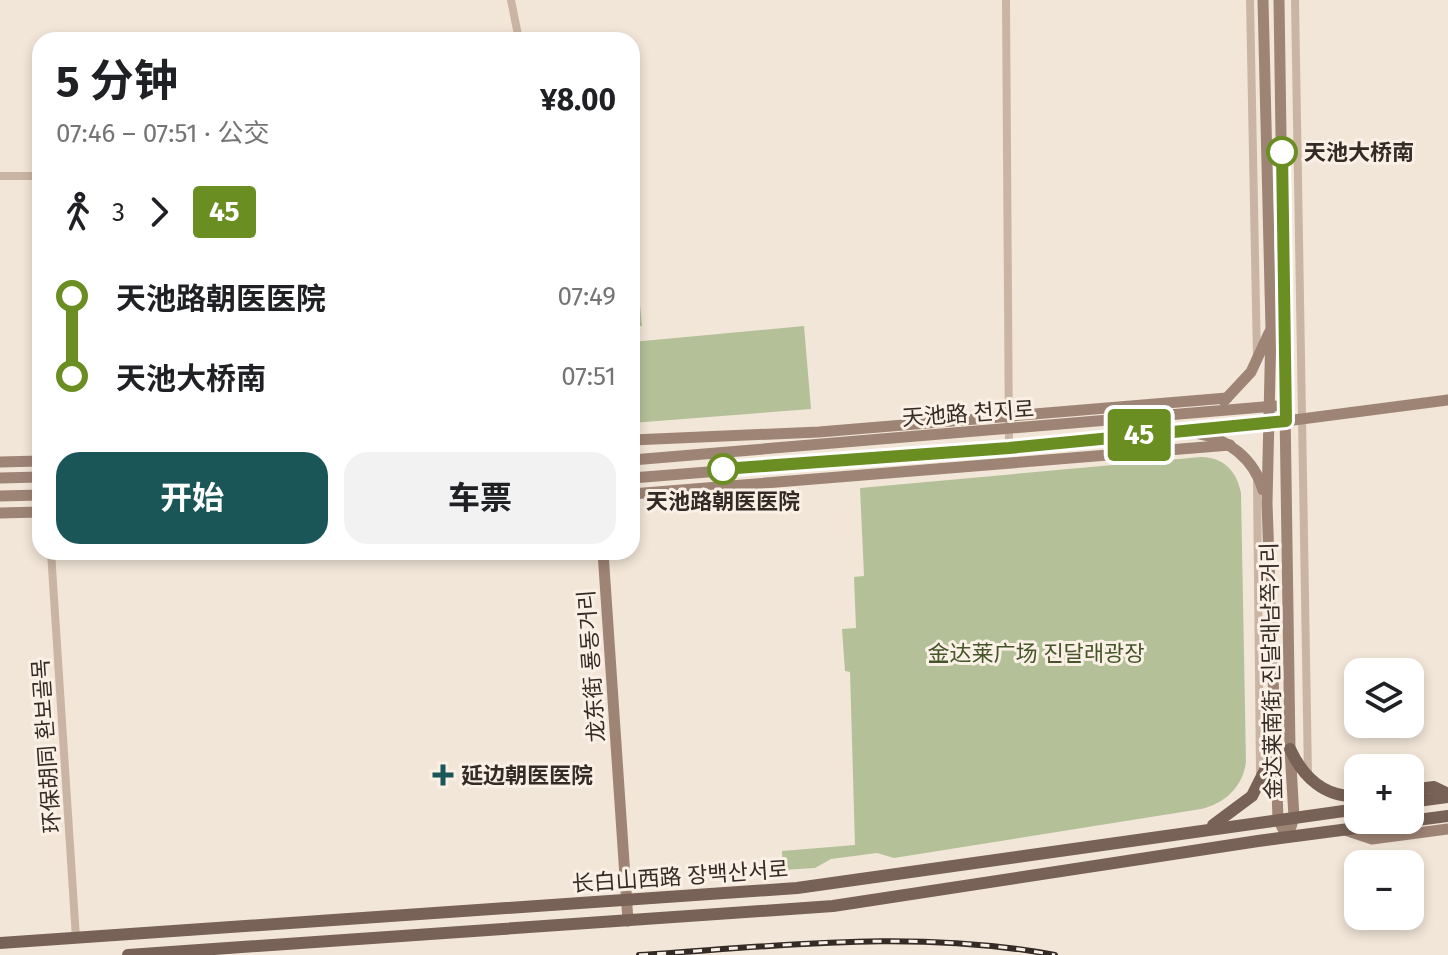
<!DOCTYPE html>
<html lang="zh">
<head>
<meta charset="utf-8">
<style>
  :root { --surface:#fff; --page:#f2f2f2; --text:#202124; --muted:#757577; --accent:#1a5558 }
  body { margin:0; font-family:"Fira Sans","Noto Sans SC","Noto Sans KR",sans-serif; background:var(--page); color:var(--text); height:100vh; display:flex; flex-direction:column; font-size:30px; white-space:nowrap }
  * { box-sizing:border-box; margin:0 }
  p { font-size:26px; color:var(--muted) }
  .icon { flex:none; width:44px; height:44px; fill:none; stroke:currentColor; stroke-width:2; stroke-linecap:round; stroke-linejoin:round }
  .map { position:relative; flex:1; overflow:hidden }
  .details { position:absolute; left:32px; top:32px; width:608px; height:528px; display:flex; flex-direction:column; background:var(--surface); border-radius:24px; box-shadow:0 4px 12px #0003 }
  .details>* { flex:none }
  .badge { padding:0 16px; border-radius:6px; font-size:28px; line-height:52px }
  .buttons { position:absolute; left:1344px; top:658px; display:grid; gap:16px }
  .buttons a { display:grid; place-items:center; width:80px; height:80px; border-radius:16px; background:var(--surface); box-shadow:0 4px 12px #0003; font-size:40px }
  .map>.badge { position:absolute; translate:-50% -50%; box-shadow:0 0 0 4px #fff }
  .legs { display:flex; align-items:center; gap:12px; height:88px; padding:0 24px; font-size:26px }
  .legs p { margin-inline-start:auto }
  .headline { display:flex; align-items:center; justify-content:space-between; height:136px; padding:0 24px }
  h1 { font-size:44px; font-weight:700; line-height:60px }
  .action { display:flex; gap:16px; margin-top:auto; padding:16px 24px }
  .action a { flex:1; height:92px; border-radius:24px; background:var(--accent); color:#fff; font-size:32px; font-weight:700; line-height:92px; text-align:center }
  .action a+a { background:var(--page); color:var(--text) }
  ul { padding:0 24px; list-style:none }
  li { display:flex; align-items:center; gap:28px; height:80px; font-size:30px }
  li i { display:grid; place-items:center; width:12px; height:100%; margin:0 10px; background:currentColor }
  li i::after { content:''; width:20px; height:20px; margin:-10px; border:6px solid; border-radius:50%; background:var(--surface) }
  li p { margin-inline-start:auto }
  li:first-child i { background:linear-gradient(#0000 50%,currentColor 0) }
  li:last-child i { background:linear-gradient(currentColor 50%,#0000 0) }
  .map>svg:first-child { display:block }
  .green { fill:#b4c198 }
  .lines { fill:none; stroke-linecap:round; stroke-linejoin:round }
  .street { stroke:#cab5a4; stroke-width:8 }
  .secondary { stroke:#9e8475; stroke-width:11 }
  .primary { stroke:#786156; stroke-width:12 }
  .rail-casing { stroke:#352b26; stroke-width:6 }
  .rail { stroke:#faf0e5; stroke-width:3; stroke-dasharray:9; stroke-linecap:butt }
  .line-1-casing { stroke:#fff; stroke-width:18 }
  .line-1 { stroke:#6b8e23; stroke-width:12 }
  .stop-1-dot { fill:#fff; stroke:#6b8e23; stroke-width:4 }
  .poi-dot { fill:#1a5558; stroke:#faf0e5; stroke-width:3 }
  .labels { text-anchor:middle; stroke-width:6; stroke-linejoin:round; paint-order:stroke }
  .stop-label { font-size:22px; font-weight:bold; fill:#352b26; stroke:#faf0e5; text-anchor:start }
  .street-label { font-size:22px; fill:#352b26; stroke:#faf0e5 }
  .park-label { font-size:22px; fill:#455429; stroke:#faf0e5 }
  .poi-label { font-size:22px; font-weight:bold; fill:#352b26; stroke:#faf0e5; text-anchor:start }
</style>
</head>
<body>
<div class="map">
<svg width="1448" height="955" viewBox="0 0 1448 955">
  <rect width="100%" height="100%" fill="#f2e6d8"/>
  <g class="green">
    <polygon points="639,294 642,326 632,327 632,295"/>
    <polygon points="804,326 811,409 632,423 632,342"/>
    <path d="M1201 457C1223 457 1237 471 1241 493L1246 762C1243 787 1224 804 1201 809L894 858 877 853 831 859 815 868 783 870 782 851 855 845 850 672 845 671 842 629 856 628 854 577 864 576 860 488Z"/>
  </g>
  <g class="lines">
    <g class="street">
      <polyline points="511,0 519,40"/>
      <polyline points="1006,0 1009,448"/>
      <polyline points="1250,0 1257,359"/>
      <polyline points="1295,0 1308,775"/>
      <polyline points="0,176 40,176"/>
      <polyline points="1257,480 1260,774"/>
      <polyline points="51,552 76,938"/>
    </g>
    <g class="secondary">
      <polyline points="1263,0 1271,329 1267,503 1278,819 1287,837"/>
      <polyline points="1279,0 1290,749 1294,817 1291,827"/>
      <polyline points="1224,401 1251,372 1269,333"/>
      <path d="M1195 433C1228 438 1254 459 1263 490"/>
      <polyline points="632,440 819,432 1227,398"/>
      <polyline points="632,460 1275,406"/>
      <polyline points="0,462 40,461"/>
      <polyline points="0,478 40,477"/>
      <polyline points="632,478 1009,448 1286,421 1448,400"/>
      <polyline points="632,494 1230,445"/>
      <polyline points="0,496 40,495"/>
      <polyline points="0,513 40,512"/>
      <polyline points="603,552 628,921"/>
      <polyline points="1345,830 1372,839 1448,829"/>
    </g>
    <g class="primary">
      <path d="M1290 749C1303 777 1325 798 1358 796"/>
      <polyline points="1410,790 1434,787 1448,794"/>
      <polyline points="1410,802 1448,797"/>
      <polyline points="1213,825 1252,796 1275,750"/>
      <polyline points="0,943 797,888 1358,809"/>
      <polyline points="128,955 833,906 1258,841 1448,816"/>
    </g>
    <defs>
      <path id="rail" d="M639 955C780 946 915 929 1055 955"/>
    </defs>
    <use href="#rail" class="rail-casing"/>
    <use href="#rail" class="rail"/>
  </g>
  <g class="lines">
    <defs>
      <polyline id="line-1" points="723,469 1009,448 1286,421 1282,152"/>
    </defs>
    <use href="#line-1" class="line-1-casing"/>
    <use href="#line-1" class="line-1"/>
  </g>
  <g class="stop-1-dot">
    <circle cx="1282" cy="152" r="14"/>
    <circle cx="723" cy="469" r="14"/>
  </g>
  <path class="poi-dot" d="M439 763h8v8h8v8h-8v8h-8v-8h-8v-8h8z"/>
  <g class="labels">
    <g class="stop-label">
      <text x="1304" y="160">天池大桥南</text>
      <text x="723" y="509" text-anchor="middle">天池路朝医医院</text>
    </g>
    <g class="street-label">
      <text transform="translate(968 413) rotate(-4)" y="8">天池路 천지로</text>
      <text transform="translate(591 666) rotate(-94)" y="8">龙东街 룡동거리</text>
      <text transform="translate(1271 671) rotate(-91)" y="8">金达莱南街 진달래남쪽거리</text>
      <text transform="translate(46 746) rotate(-94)" y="8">环保胡同 환보골목</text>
      <text transform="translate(680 876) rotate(-4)" y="8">长白山西路 장백산서로</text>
    </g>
    <g class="park-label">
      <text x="1036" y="661">金达莱广场 진달래광장</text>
    </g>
    <g class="poi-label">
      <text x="461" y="783">延边朝医医院</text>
    </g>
  </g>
</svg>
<div class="buttons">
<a><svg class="icon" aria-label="layers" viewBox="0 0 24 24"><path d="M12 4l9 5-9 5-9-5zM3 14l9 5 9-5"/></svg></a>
<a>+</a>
<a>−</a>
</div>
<b class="badge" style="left:1139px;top:435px;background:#6b8e23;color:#fff">45</b>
<section class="details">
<div class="headline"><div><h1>5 分钟</h1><p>07:46 – 07:51 · 公交</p></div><b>¥8.00</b></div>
<div class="legs"><svg class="icon" aria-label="walk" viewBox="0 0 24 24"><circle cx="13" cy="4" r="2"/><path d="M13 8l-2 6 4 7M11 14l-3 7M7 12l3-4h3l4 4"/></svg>3<svg class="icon" aria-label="forward" viewBox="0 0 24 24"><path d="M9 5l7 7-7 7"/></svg><b class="badge" style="background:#6b8e23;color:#fff">45</b></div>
<ul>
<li><i style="color:#6b8e23"></i><b>天池路朝医医院</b><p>07:49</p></li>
<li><i style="color:#6b8e23"></i><b>天池大桥南</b><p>07:51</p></li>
</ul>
<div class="action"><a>开始</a><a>车票</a></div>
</section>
</div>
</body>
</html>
